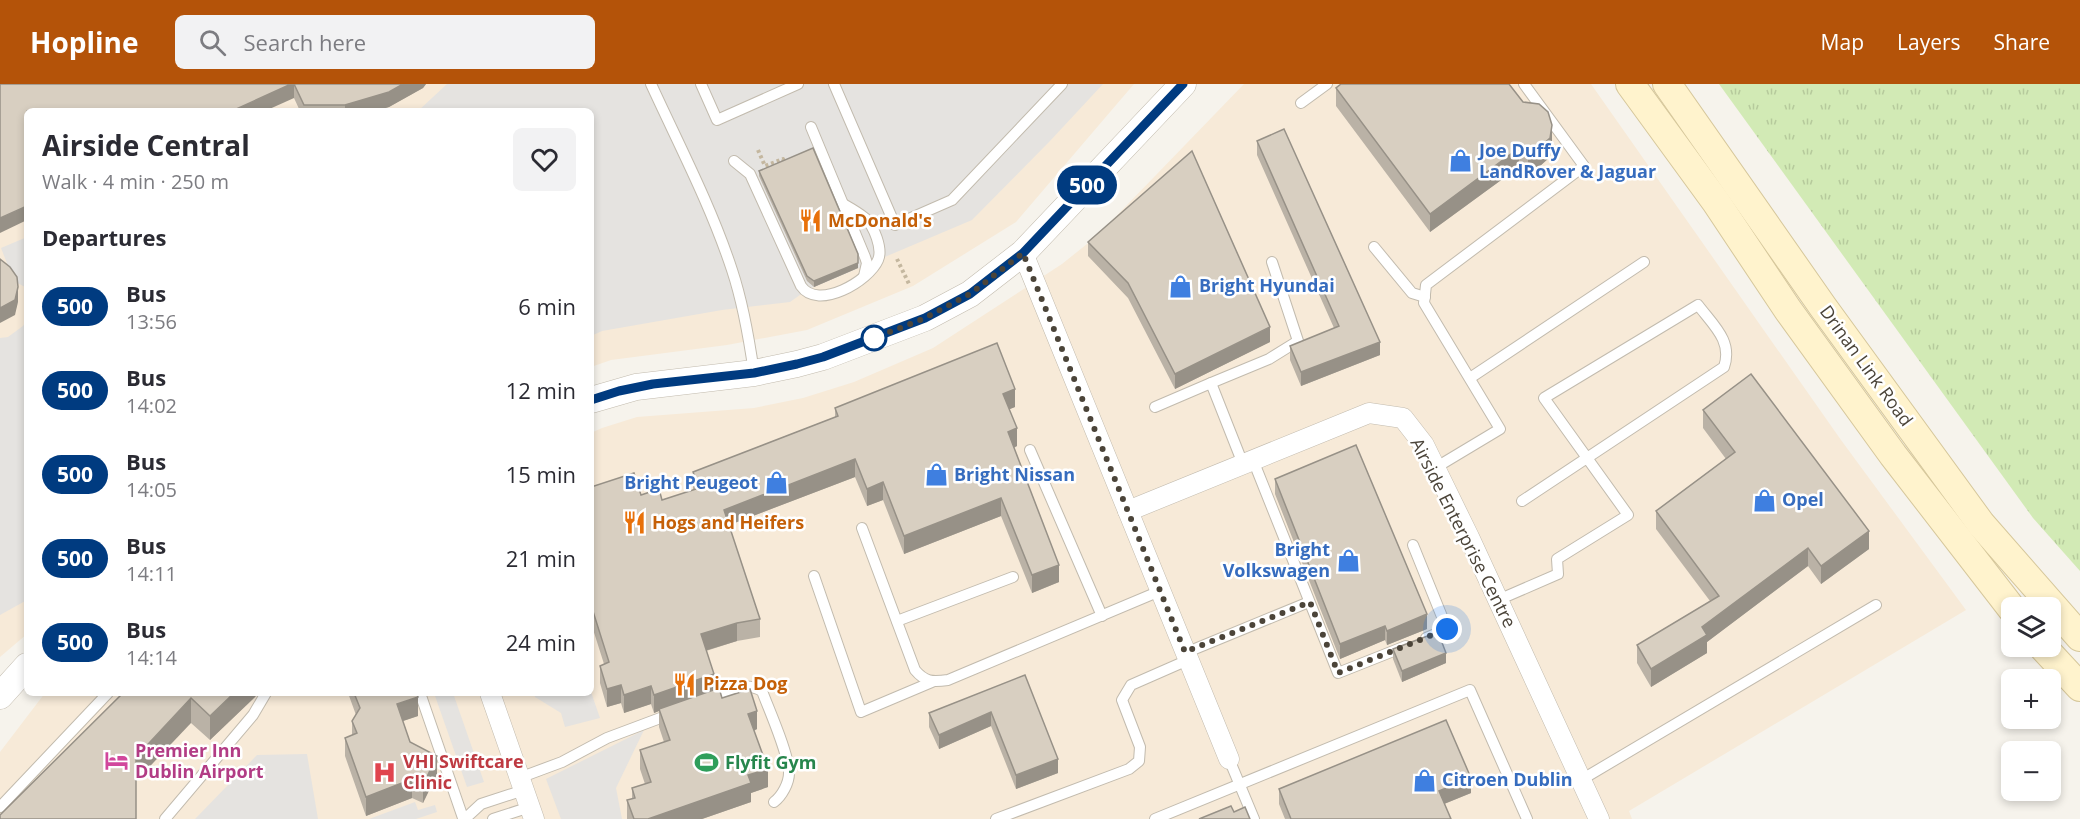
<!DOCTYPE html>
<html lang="en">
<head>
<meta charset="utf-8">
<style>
  :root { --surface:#fff; --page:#f2f2f3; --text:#2b2b33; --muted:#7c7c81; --accent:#b45309 }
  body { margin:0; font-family:"Open Sans",sans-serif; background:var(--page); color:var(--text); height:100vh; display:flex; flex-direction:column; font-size:22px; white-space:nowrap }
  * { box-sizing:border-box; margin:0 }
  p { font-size:20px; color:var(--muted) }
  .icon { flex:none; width:33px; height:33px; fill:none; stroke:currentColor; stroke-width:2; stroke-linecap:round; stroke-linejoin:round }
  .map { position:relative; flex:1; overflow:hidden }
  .details { position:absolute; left:24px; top:24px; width:570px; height:588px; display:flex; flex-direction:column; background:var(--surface); border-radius:9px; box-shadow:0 3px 9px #0003 }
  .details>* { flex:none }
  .badge { padding:0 12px; border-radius:20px; font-size:21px; line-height:39px }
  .controls { position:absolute; left:2001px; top:513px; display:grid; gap:12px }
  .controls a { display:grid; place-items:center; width:60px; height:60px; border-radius:9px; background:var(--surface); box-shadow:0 3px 9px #0003; font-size:30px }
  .you { position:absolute; width:30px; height:30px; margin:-15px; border:4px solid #fff; border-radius:50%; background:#1a73e8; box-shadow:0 0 0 9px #1a73e833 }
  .map>.badge { position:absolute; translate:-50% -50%; box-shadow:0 0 0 3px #fff }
  h2 { padding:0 18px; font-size:22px; line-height:54px }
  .round { display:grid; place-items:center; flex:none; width:63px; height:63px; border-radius:9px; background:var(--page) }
  .head { display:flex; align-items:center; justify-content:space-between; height:102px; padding:0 18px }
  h1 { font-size:28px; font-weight:700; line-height:45px }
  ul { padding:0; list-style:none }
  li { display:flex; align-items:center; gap:18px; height:84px; padding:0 18px }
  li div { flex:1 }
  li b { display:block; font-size:22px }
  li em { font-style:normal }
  li .badge { min-width:66px; font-weight:700; text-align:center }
  header { display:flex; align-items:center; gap:36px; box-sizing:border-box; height:84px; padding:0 30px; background:var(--accent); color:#fff }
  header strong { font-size:28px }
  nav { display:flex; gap:33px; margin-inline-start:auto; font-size:21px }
  .search { width:420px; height:54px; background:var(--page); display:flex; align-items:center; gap:15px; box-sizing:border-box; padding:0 21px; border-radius:9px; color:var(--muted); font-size:22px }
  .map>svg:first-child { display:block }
  .commercial { fill:#f7ead8 }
  .grass { fill:url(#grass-tufts) }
  .parking { fill:#e5e3e0 }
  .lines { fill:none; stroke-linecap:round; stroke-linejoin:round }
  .service-casing { stroke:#c2bbae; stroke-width:12 }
  .minor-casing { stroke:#c2bbae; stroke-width:21 }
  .tertiary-casing { stroke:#c2bbae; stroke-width:27 }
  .secondary-casing { stroke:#d6c79b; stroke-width:30 }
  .path { stroke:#c4b79f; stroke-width:4; stroke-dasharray:3 3; stroke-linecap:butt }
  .service { stroke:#fff; stroke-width:10 }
  .minor { stroke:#fff; stroke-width:20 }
  .tertiary { stroke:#fff; stroke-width:26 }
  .secondary { stroke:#fff3cd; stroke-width:28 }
  .wall { fill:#bab2a6 }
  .shaded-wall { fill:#979187 }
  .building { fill:#d8cfc1; stroke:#979187; stroke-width:1.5 }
  .line-casing { stroke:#fff; stroke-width:14 }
  .line { stroke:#003b80; stroke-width:9 }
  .walk { stroke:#4b4439; stroke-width:6; stroke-dasharray:0 10.8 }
  .stop-dot { fill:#fff; stroke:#003b80; stroke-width:3 }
  .labels { text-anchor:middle; stroke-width:5; stroke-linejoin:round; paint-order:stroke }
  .shop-label { font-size:18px; font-weight:bold; fill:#366cbe; stroke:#fff; text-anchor:start }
  .food-label { font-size:18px; font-weight:bold; fill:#c56008; stroke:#fff; text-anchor:start }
  .street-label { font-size:18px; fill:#4b4439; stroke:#fff }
  .hotel-label { font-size:18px; font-weight:bold; fill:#b23c85; stroke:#fff; text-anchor:start }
  .health-label { font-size:18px; font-weight:bold; fill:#be3a42; stroke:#fff; text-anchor:start }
  .leisure-label { font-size:18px; font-weight:bold; fill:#27864d; stroke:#fff; text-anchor:start }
</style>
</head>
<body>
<header>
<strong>Hopline</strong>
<div class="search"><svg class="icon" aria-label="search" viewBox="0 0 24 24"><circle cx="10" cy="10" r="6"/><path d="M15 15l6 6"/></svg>Search here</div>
<nav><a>Map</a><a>Layers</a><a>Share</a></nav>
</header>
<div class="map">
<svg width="2080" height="735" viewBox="0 0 2080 735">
  <defs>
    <pattern id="grass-tufts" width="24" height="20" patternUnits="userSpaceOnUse" patternTransform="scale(1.5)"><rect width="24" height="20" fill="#d2eab5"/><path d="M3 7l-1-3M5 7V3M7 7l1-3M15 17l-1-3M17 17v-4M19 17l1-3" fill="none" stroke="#b6ca9c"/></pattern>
  </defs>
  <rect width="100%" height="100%" fill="#f6f3ec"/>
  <g class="commercial">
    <polygon points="0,0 1134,0 1016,138 913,202 807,246 727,261 611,276 591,283 591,27 27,27 27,550 0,573"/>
    <polygon points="1244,0 1591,0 1841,356 1966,526 1629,727 1632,735 0,735 0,668 45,609 591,609 591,349 602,344 637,333 754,324 803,314 854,298 933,264 1062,180 1097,152"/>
  </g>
  <polygon class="grass" points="1719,0 2080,0 2080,487 2033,434"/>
  <g class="parking">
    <polygon points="447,0 1103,0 1050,57 972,136 807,206 790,218 722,226 602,247 591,252 591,27 418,27"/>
    <polygon points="27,153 27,211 25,203 14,197 1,164"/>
    <polygon points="27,235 27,516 0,531 0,254 8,253 23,242"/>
    <polygon points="591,608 600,634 565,643 561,629 535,613 534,609"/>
    <polygon points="434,609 453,609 484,698 467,703"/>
    <polygon points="644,646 616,704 622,735 561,735 546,695"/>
    <polygon points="307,670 318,735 195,735 257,671"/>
    <polygon points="415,718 418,726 435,721 437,728 416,735 369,735"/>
  </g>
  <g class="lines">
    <defs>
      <g id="service">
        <path d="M651 0C679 61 711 122 732 186 743 219 749 254 754 289"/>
        <polyline points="701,0 717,36 798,0"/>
        <polyline points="834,0 895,141 952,116 1062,0"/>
        <polyline points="1301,19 1327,0"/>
        <polyline points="811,43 865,173 867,179 864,192"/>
        <path d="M734 77 750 90 801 202C818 227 869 197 878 176 883 165 874 142 865 134 859 129 852 125 845 121"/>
        <polyline points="1374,163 1412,209 1425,213"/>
        <polyline points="1470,294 1644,178"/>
        <polyline points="1211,299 1269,275 1298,257 1272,178"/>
        <polyline points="1155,323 1211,299 1243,380"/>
        <polyline points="1030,366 1102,532"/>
        <polyline points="1253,376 1338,589 1406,562"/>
        <polyline points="1435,384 1500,345 1424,219 1426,201 1584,82 1524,0"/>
        <path d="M862 444 915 586C925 598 932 598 948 596L1160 507"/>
        <polyline points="1413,461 1447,545 1426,554"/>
        <polyline points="814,492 861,628 932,598"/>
        <path d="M1498 516 1558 490 1557 475 1628 431 1544 314 1698 221C1713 241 1733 257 1724 283L1522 417"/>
        <polyline points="897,537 1013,493"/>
        <polyline points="1185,569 1309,518"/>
        <polyline points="420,609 463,734"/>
        <path d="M708 617C729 610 740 595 762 607 769 626 789 670 789 689 789 699 782 712 774 718"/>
        <polyline points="1229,675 1254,735"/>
        <polyline points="519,694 562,678 607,654 671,630"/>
        <polyline points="1581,696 1876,521"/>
        <polyline points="0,723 108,609"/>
        <polyline points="467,733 481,720 524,706"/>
        <polyline points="165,735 253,631 266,609"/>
        <polyline points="493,735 530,723"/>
        <polyline points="996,735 1129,685 1139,677 1140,663 1122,616 1131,601 1188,576"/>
        <polyline points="1155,735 1470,606 1527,735"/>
      </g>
      <g id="minor">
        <polyline points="1023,169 1229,675"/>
        <polyline points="1128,427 1369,329 1403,334 1424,361 1469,453 1599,735"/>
        <polyline points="490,609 534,735"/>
      </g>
      <g id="tertiary">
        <polyline points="591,316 636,303 754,289 797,280 823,273 925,234 970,210 1023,169 1183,0"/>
        <polyline points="0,612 27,582"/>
      </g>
      <g id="secondary">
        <polyline points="1630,0 1716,118 1788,226 1893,371 2012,525"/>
        <polyline points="1667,0 1823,223 1981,440 2080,553"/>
        <polyline points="2042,562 2080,603"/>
      </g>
    </defs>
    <use href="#service" class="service-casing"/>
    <use href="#minor" class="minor-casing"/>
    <use href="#tertiary" class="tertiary-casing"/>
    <use href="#secondary" class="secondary-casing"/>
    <g class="path">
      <polyline points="758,66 765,82 783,75 785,80"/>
      <polyline points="897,175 910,202"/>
    </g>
    <use href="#service" class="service"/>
    <use href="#minor" class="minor"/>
    <use href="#tertiary" class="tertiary"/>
    <use href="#secondary" class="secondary"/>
  </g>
  <g class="wall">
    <polygon points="0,0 426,0 423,4 389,23 375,27 300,27 294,14"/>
    <polygon points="1336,4 1552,60 1550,73 1540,82 1528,85 1519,83 1430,148 1336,22"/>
    <polygon points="1257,57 1380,271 1301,302 1290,276 1290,262 1334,244 1257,71"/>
    <polygon points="759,87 858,184 814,203 807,197 759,92"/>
    <polygon points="1088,158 1270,258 1175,305 1128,214 1088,172"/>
    <polygon points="1015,323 1009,325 1017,362 1014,364 1059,498 1032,509 1001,432 904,470 883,416 867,422 855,393 729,441 760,535 760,553 737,557 706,567 714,605 722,614 757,645 754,647 768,703 751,709 751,718 702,735 627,735 627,716 632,715 632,704 645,700 640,685 640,666 664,658 659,643 659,627 654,629 651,620 624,629 621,619 607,623 600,599 600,582 604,580 591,539 591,403 641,411 662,416 693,406 693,388 835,333 835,324"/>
    <polygon points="1703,326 1869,465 1821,500 1808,482 1707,558 1707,569 1651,603 1637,579 1637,561 1710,517 1656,445 1656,427 1726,375 1703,344"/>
    <polygon points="1275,395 1427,545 1387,561 1385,556 1340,575 1275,410"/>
    <polygon points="1393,565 1446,579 1402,598 1393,575"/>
    <polygon points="1025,591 1058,689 1016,705 991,642 939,665 929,643 929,629"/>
    <polygon points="123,609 258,609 255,613 210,656 191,639"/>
    <polygon points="348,609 417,609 418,632 403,637 410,658 437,690 423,719 412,714 366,732 345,672 345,654 352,651 352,637 356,631"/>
    <polygon points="1279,705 1471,709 1444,720 1451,735 1285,735 1279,720"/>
  </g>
  <g class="shaded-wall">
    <polygon points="291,0 294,0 294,14 265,27 232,27"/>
    <polygon points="403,0 426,0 423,4 389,23 375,27 345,27 345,21"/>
    <polygon points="1552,41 1552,60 1550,73 1540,82 1528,85 1528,66"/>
    <polygon points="1519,64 1519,83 1430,148 1430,130"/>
    <polygon points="27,122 27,136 0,149 0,134"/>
    <polygon points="858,179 858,184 814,203 814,197"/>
    <polygon points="18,203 18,218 15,231 0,239 0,224"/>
    <polygon points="1270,243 1270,258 1175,305 1175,290"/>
    <polygon points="1380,258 1380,271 1301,302 1301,288"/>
    <polygon points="1015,305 1015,323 1003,328 1003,310"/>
    <polygon points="1017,344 1017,362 1008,366 1008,348"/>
    <polygon points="855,375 855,393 724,443 724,426"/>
    <polygon points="883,398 883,416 867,422 867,405"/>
    <polygon points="1001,414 1001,432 904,470 904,452"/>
    <polygon points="1869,447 1869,465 1821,500 1821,482"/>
    <polygon points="1808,464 1808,482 1707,558 1707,569 1651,603 1651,585 1702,543"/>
    <polygon points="1059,481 1059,498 1032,509 1032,491"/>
    <polygon points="1427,530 1427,545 1387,561 1387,547"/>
    <polygon points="737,539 737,557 701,568 701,550"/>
    <polygon points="1385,542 1385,556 1340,575 1340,560"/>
    <polygon points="1446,569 1446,579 1402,598 1402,587"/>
    <polygon points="714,590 714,608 659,625 659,627 654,629 654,611"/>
    <polygon points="621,601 621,619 607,623 607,605"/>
    <polygon points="651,602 651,620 624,629 624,611"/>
    <polygon points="234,609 258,609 255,613 210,656 210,632"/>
    <polygon points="418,613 418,632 397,639 397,620"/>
    <polygon points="191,614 191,639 136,697 136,673"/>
    <polygon points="757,627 757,645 748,649 748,630"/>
    <polygon points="991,628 991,642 939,665 939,651"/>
    <polygon points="437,672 437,690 423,719 423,701"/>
    <polygon points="1058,675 1058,689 1016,705 1016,691"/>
    <polygon points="768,685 768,703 751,709 751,718 702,735 648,735 748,691"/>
    <polygon points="1471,694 1471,709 1439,722 1439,707"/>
    <polygon points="412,695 412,714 366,732 366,713"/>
  </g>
  <g class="building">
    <polygon points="0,0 291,0 232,27 27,27 27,122 0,134"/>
    <polygon points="294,0 403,0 389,8 345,21 304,21"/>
    <polygon points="1341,0 1509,0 1523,18 1539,20 1548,28 1552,41 1550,54 1540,63 1528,66 1519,64 1430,130 1336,4"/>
    <polygon points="1284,45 1380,258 1301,288 1290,262 1339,242 1257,57"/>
    <polygon points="813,64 858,170 858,179 814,197 807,192 759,87"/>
    <polygon points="1192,67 1270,243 1175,290 1128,199 1088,158"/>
    <polygon points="0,175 10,183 17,193 18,203 15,216 0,224"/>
    <polygon points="997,259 1015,305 1003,310 1017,344 1008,348 1059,481 1032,491 1001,414 904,452 883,398 867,405 855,375 724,426 760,535 737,539 701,550 714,590 654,611 651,602 624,611 621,601 607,605 600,582 609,578 591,521 591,403 634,389 641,411 659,405 662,416 699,404 693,388 838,332 835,324"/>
    <polygon points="1751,290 1869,447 1821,482 1808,464 1702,543 1707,551 1651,585 1637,561 1719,512 1656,427 1735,368 1703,326"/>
    <polygon points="1356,361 1427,530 1387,547 1385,542 1340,560 1275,395"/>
    <polygon points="1438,548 1446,569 1402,587 1393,565"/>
    <polygon points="1025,591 1058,675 1016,691 991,628 939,651 929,629"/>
    <polygon points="719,604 722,614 750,605 757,627 748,630 768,685 748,691 751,699 648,735 634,735 627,716 635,714 632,704 651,698 640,666 670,656 659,625"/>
    <polygon points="123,609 234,609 210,632 191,614 136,673 136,735 0,735 0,731"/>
    <polygon points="354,609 417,609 418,613 397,620 410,658 437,672 423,701 412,695 366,713 345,654 357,649 352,637 360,624"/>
    <polygon points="1446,636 1471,694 1439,707 1451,735 1291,735 1279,705"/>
    <polygon points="1231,722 1234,728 1245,723 1250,735 1199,735"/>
  </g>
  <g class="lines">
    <defs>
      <polyline id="line" points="591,316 619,307 653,300 754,289 797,280 823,273 925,234 970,210 1023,169 1183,0"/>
    </defs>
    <use href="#line" class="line-casing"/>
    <use href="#line" class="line"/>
    <polyline class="walk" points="874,254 867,257 925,234 970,210 1023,169 1185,568 1310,518 1338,589 1447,545"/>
  </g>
  <defs>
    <symbol id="shop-bare" viewBox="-9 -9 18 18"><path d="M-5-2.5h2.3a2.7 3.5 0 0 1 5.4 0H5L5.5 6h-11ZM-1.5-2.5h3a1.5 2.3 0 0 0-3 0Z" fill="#3f7fe0" stroke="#fff" stroke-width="2.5" paint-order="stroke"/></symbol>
    <symbol id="restaurant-bare" viewBox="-9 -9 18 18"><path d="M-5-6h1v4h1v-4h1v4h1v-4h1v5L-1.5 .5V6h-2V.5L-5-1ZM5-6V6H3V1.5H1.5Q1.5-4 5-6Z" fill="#e8710a" stroke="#fff" stroke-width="2.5" paint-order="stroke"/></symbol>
    <symbol id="hotel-bare" viewBox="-9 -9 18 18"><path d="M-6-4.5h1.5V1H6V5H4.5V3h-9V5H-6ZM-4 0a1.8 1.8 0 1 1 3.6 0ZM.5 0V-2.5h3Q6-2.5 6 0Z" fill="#d1479c" stroke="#fff" stroke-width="2.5" paint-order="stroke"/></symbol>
    <symbol id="stadium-bare" viewBox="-9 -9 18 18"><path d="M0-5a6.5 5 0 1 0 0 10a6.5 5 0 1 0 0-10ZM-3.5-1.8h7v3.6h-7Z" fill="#2e9e5b" stroke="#fff" stroke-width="2.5" paint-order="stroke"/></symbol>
    <symbol id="hospital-bare" viewBox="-9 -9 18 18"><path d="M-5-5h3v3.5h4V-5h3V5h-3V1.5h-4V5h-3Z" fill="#e0444e" stroke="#fff" stroke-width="2.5" paint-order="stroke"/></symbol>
  </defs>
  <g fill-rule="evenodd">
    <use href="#shop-bare" x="1444" y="60" width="33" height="33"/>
    <use href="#restaurant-bare" x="794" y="120" width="33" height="33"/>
    <use href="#shop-bare" x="1164" y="186" width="33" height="33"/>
    <use href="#shop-bare" x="920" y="374" width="33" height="33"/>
    <use href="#shop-bare" x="760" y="382" width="33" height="33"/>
    <use href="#shop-bare" x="1748" y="400" width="33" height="33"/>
    <use href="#restaurant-bare" x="618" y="422" width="33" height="33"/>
    <use href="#shop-bare" x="1332" y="460" width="33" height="33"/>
    <use href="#restaurant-bare" x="668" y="584" width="33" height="33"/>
    <use href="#hotel-bare" x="100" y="660" width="33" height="33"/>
    <use href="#stadium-bare" x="690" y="662" width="33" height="33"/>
    <use href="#hospital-bare" x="368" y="672" width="33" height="33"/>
    <use href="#shop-bare" x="1408" y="680" width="33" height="33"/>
  </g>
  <circle class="stop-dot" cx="874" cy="254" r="12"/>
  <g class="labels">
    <g class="shop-label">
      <text x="1479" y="73">Joe Duffy<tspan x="1479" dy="21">LandRover &amp; Jaguar</tspan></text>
      <text x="1199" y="208">Bright Hyundai</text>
      <text x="954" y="397">Bright Nissan</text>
      <text x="758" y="405" text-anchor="end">Bright Peugeot</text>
      <text x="1782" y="422">Opel</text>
      <text x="1330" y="472" text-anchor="end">Bright<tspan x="1330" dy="21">Volkswagen</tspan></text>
      <text x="1442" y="702">Citroen Dublin</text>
    </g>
    <g class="food-label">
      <text x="828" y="143">McDonald's</text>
      <text x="652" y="445">Hogs and Heifers</text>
      <text x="703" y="606">Pizza Dog</text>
    </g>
    <g class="street-label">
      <text transform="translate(1866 282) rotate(54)" y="6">Drinan Link Road</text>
      <text transform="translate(1463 449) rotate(63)" y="6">Airside Enterprise Centre</text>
    </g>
    <g class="hotel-label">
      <text x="135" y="673">Premier Inn<tspan x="135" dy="21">Dublin Airport</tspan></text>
    </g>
    <g class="health-label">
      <text x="403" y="684">VHI Swiftcare<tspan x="403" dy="21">Clinic</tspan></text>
    </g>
    <g class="leisure-label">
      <text x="725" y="685">Flyfit Gym</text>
    </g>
  </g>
</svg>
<div class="controls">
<a><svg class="icon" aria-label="layers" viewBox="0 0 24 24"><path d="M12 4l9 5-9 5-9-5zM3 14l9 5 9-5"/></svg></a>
<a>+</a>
<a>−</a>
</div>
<div class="you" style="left:1447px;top:545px"></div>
<b class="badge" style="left:1087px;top:101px;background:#003b80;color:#fff">500</b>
<section class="details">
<div class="head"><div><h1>Airside Central</h1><p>Walk · 4 min · 250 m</p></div><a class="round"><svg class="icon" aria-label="heart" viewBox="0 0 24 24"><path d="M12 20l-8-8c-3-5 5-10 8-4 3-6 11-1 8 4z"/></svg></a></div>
<h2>Departures</h2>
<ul>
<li><span class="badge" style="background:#003b80;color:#fff">500</span><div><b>Bus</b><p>13:56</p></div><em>6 min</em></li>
<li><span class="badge" style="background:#003b80;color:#fff">500</span><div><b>Bus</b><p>14:02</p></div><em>12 min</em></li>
<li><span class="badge" style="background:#003b80;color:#fff">500</span><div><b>Bus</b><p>14:05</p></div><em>15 min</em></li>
<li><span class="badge" style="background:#003b80;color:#fff">500</span><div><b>Bus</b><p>14:11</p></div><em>21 min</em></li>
<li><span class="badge" style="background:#003b80;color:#fff">500</span><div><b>Bus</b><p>14:14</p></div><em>24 min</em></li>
</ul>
</section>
</div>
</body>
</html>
